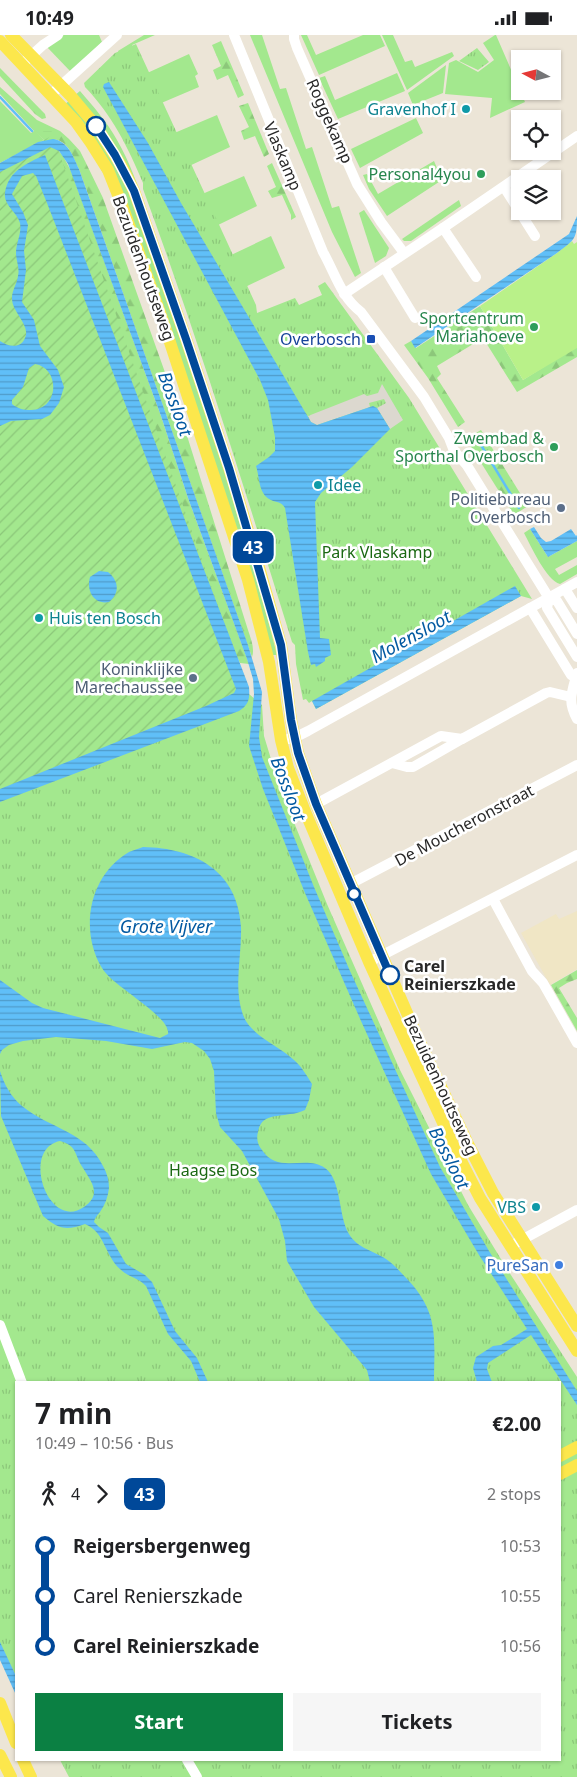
<!DOCTYPE html>
<html lang="en">
<head>
<meta charset="utf-8">
<style>
  :root { --surface:#fff; --page:#f6f6f6; --text:#202124; --muted:#757577; --accent:#0b8043 }
  body { margin:0; font-family:"Noto Sans",sans-serif; background:var(--page); color:var(--text); height:100vh; display:flex; flex-direction:column; font-size:19px; white-space:nowrap }
  * { box-sizing:border-box; margin:0 }
  p { font-size:16px; color:var(--muted) }
  .icon { flex:none; width:28px; height:28px; fill:none; stroke:currentColor; stroke-width:2; stroke-linecap:round; stroke-linejoin:round }
  .map { position:relative; flex:1; overflow:hidden }
  .side { position:absolute; left:15px; top:1346px; width:546px; height:380px; display:flex; flex-direction:column; background:var(--surface); border-radius:0px; box-shadow:0 1px 4px #0004 }
  .side>* { flex:none }
  .badge { padding:0 10px; border-radius:8px; font-size:18px; line-height:32px }
  .needle { width:32px; rotate:277deg }
  .fabs { position:absolute; left:511px; top:15px; display:grid; gap:10px }
  .fabs a { display:grid; place-items:center; width:50px; height:50px; border-radius:0px; background:var(--surface); box-shadow:0 1px 4px #0004; font-size:25px }
  .map>.badge { position:absolute; translate:-50% -50%; box-shadow:0 0 0 2px #fff }
  .legs { display:flex; align-items:center; gap:8px; height:55px; padding:0 20px; font-size:16px }
  .legs p { margin-inline-start:auto }
  .head { display:flex; align-items:center; justify-content:space-between; height:85px; padding:0 20px }
  h1 { font-size:28px; font-weight:700; line-height:38px }
  .primary-button { display:flex; gap:10px; margin-top:auto; padding:10px 20px }
  .primary-button a { flex:1; height:58px; border-radius:0px; background:var(--accent); color:#fff; font-size:20px; font-weight:700; line-height:58px; text-align:center }
  .primary-button a+a { background:var(--page); color:var(--text) }
  ul { padding:0 20px; list-style:none }
  li { display:flex; align-items:center; gap:18px; height:50px; font-size:19px }
  li i { display:grid; place-items:center; width:8px; height:100%; margin:0 6px; background:currentColor }
  li i::after { content:''; width:12px; height:12px; margin:-6px; border:4px solid; border-radius:50%; background:var(--surface) }
  li p { margin-inline-start:auto }
  li:first-child i { background:linear-gradient(#0000 50%,currentColor 0) }
  li:last-child i { background:linear-gradient(currentColor 50%,#0000 0) }
  .status { display:flex; justify-content:space-between; align-items:center; height:35px; padding:0 25px; background:var(--surface); direction:ltr }
  .status svg { height:14px; fill:currentColor }
  .map>svg:first-child { display:block }
  .education { fill:#f0e6c5 }
  .grass { fill:#a3e88e }
  .forest { fill:url(#forest-firs) }
  .park { fill:url(#park-tufts) }
  .garden { fill:url(#garden-furrows) }
  .pitch { fill:#b9f189 }
  .plaza { fill:#dcd8cf }
  .water { fill:url(#water-rules); fill-rule:evenodd }
  .lines { fill:none; stroke-linecap:round; stroke-linejoin:round }
  .stream { stroke:#60bff8; stroke-width:2.5 }
  .minor { stroke:#fff; stroke-width:10 }
  .major { stroke:#fce74c; stroke-width:12 }
  .line-1-casing { stroke:#fff; stroke-width:11 }
  .line-1 { stroke:#004899; stroke-width:8 }
  .culture-dot { fill:#0f9aa8; stroke:#fff; stroke-width:2 }
  .stop-1-dot { fill:#fff; stroke:#004899; stroke-width:2.5 }
  .leisure-dot { fill:#2e9e5b; stroke:#fff; stroke-width:2 }
  .transit-dot { fill:#1a4fb4; stroke:#fff; stroke-width:2 }
  .service-dot { fill:#5c6f8a; stroke:#fff; stroke-width:2 }
  .shop-dot { fill:#3f7fe0; stroke:#fff; stroke-width:2 }
  .labels { text-anchor:middle; stroke-width:5; stroke-linejoin:round; paint-order:stroke }
  .culture-label { font-size:16px; fill:#0d838f; stroke:#fff; text-anchor:end }
  .street-label { font-size:16px; fill:#282828; stroke:#fff }
  .leisure-label { font-size:16px; fill:#27864d; stroke:#fff; text-anchor:end }
  .transit-label { font-size:16px; fill:#164399; stroke:#fff; text-anchor:end }
  .service-label { font-size:16px; fill:#4e5e75; stroke:#fff; text-anchor:end }
  .park-label { font-size:16px; fill:#1b6913; stroke:#fff }
  .stop-label { font-size:16px; font-weight:bold; fill:#282828; stroke:#fff; text-anchor:start }
  .shop-label { font-size:16px; fill:#366cbe; stroke:#fff; text-anchor:end }
  .water-label { font-size:18px; font-style:italic; fill:#0259a1; stroke:#fff }
</style>
</head>
<body>
<div class="status"><b>10:49</b><svg viewBox="0 0 49 12"><path d="M0 12V9h3v3zM5 12V6h3v6zM10 12V3h3v9zM15 12V0h3v12zM26 1h20v11H26zM47 4h2v5h-2z"/></svg></div>
<div class="map">
<svg width="577" height="1742" viewBox="0 0 577 1742">
  <defs>
    <pattern id="forest-firs" width="22" height="20" patternUnits="userSpaceOnUse" patternTransform="scale(1.25)"><rect width="22" height="20" fill="#a3e88e"/><path d="M5 1l3.5 6h-7zM16 11l3.5 6h-7z" fill="#8cc77a"/></pattern>
    <pattern id="park-tufts" width="24" height="20" patternUnits="userSpaceOnUse" patternTransform="scale(1.25)"><rect width="24" height="20" fill="#a3e88e"/><path d="M3 7l-1-3M5 7V3M7 7l1-3M15 17l-1-3M17 17v-4M19 17l1-3" fill="none" stroke="#8cc77a"/></pattern>
    <pattern id="garden-furrows" width="10" height="10" patternUnits="userSpaceOnUse" patternTransform="scale(1.25)"><rect width="10" height="10" fill="#a3e88e"/><path d="M-1 1l2-2M0 10L10 0M9 11l2-2" fill="none" stroke="#8cc77a"/></pattern>
    <pattern id="water-rules" width="6" height="5" patternUnits="userSpaceOnUse" patternTransform="scale(1.25)"><rect width="6" height="5" fill="#60bff8"/><path d="M0 2.5h6" fill="none" stroke="#4f9bc9"/></pattern>
  </defs>
  <rect width="100%" height="100%" fill="#ece5d7"/>
  <polygon class="education" points="577,876 577,934 550,950 521,898 556,879 559,884"/>
  <g class="grass">
    <polygon points="64,0 99,0 102,7 71,37 46,11"/>
    <polygon points="144,0 155,0 132,10 145,39 189,19 198,39 195,41 199,52 159,69 172,99 217,80 230,112 187,132 200,160 244,141 257,171 216,191 229,221 271,201 285,233 241,254 126,36 118,16"/>
    <polygon points="250,0 262,0 280,54 286,53 306,114 312,112 332,173 339,171 361,238 355,242 332,197"/>
    <polygon points="301,0 307,0 316,20 363,0 380,0 385,11 319,40"/>
    <polygon points="382,0 393,0 405,27 412,25 415,32 452,17 454,21 407,55"/>
    <polygon points="495,0 496,0 525,67 490,83 492,63 445,59 449,28 456,25 478,37 494,25 483,8"/>
    <polygon points="446,30 443,58 413,70 408,58"/>
    <polygon points="397,38 405,56 338,84 319,43 325,41 335,65"/>
    <polygon points="0,52 37,85 60,96 35,96 44,105 0,128 0,66 31,98 34,96 0,59"/>
    <path d="M80 56C93 71 107 87 117 105 130 127 138 152 147 176L74 61Z"/>
    <polygon points="70,65 118,130 166,258 250,515 277,620 272,620 133,190 64,70"/>
    <polygon points="416,83 423,98 360,133 351,114"/>
    <polygon points="434,126 442,145 387,181 369,154 363,140 367,139 378,159"/>
    <polygon points="459,165 461,171 411,206 404,206 402,204"/>
    <polygon points="364,175 389,213 386,221 375,228 359,178"/>
    <path d="M530 494 548 522 577 506V522L555 534 559 540 577 530V539L560 549C546 545 531 511 524 498Z"/>
  </g>
  <g class="forest">
    <polygon points="221,6 244,60 238,63 228,40 217,45 213,35 221,31 212,10"/>
    <polygon points="0,33 45,79 46,83 42,84 35,79 0,41"/>
    <polygon points="248,68 269,119 264,122 255,101 244,105 241,96 249,92 239,71"/>
    <path d="M34 96H60L69 104 80 116 85 126 103 163 183 388 248 595C251 604 255 614 252 622L79 134C70 116 67 101 44 105Z"/>
    <polygon points="57,114 63,121 71,136 161,381 188,463 249,629 240,628 0,137"/>
    <polygon points="272,128 296,182 291,185 291,180 282,160 272,163 268,156 276,152 267,131"/>
    <polygon points="480,271 523,345 577,311 577,322 517,357 483,303 437,331 441,339 437,343 465,387 458,392 428,343 404,310 411,306 416,313"/>
    <polygon points="481,395 528,471 514,480 466,404"/>
    <polygon points="577,935 577,944 567,948 559,953 577,983 577,996 551,950"/>
  </g>
  <g class="park">
    <path d="M136 9 256 270 257 278 295 263 299 270 322 260 318 251 325 247 409 363 532 564 521 561 316 674 312 666 309 668 306 664 303 665 296 629 295 610 292 607C245 455 198 303 143 154V148C128 112 112 80 85 52L84 48 115 18Z"/>
    <polygon points="477,13 489,27 478,35 459,26"/>
    <polygon points="249,659 262,670 264,701 274,734 291,780 327,869 400,1035 468,1170 507,1234 577,1342 577,1742 69,1742 60,1725 560,1725 560,1348 16,1348 16,1641 0,1611 0,756"/>
  </g>
  <polygon class="garden" points="53,100 249,659 0,756 0,130"/>
  <polygon class="pitch" points="572,206 574,209 577,207 577,313 523,345 480,271 557,218"/>
  <polygon class="plaza" points="382,349 403,385 390,394 377,373 386,368 384,364 369,368 370,372 317,390 311,387 308,381 364,359 367,361 378,358"/>
  <g class="water">
    <path d="M109 47 148 108 181 168 311 387 317 390 373 371 377 373 390 394 352 432 321 458 315 467 320 603 329 604 331 620 325 623V626L316 632 315 629 311 630 308 617 285 473C281 466 277 468 271 465 258 459 260 443 256 431L269 422 275 416V402L268 365 260 345 103 52 104 49Z"/>
    <path d="M53 104C68 106 73 121 79 134L248 610 262 657 259 702 262 722 314 852 350 936 440 1132 489 1216 577 1356V1370L531 1300 488 1328 487 1334 492 1347H477L473 1333 476 1322 493 1311 501 1310 527 1294 479 1220 431 1139 361 986 305 858 263 754 249 711 254 659 253 644 247 624 188 463 161 381 68 129 59 116 50 112 0 137V128L38 107Z"/>
    <path d="M45 120 249 652C250 663 249 670 239 676L0 767V754L206 671 234 658 236 654 47 168 36 141 33 138 22 141 12 159 23 177 28 190 24 216 26 235 22 267 34 285 40 311 58 335 64 352 59 368 50 380 42 384 11 386 0 391V306C7 311 19 314 24 305 33 291 11 277 12 263 12 255 17 249 18 241 20 233 16 226 16 218 16 208 22 198 20 188 17 177 3 170 5 158 8 136 27 128 45 120ZM35 329C60 333 60 374 31 375 24 375 18 374 12 369V365L23 352 29 333Z"/>
    <path d="M577 181C577 205 575 204 557 218L415 313 411 306 569 199Z"/>
    <polygon points="534,492 541,503 546,507 551,506 571,494 576,501 577,500 577,506 548,522 530,494"/>
    <path d="M99 536 108 537C119 546 120 558 109 567 94 570 86 556 90 542Z"/>
    <polygon points="515,551 521,561 316,674 312,666"/>
    <path d="M143 812C195 813 238 836 241 892 242 921 233 952 243 980 251 1001 278 1010 294 1025 302 1032 307 1041 312 1049L309 1065 305 1075C300 1077 295 1079 290 1079 276 1082 261 1079 258 1097 256 1104 258 1110 262 1115 278 1140 306 1119 325 1133 342 1145 338 1181 349 1199 357 1213 374 1216 386 1224 395 1230 401 1238 408 1245 440 1279 434 1305 434 1347H370L367 1335 314 1272 287 1226 285 1206 279 1184 242 1116 220 1092 216 1078 214 1036 210 1024 204 1016 192 1008 185 1007 152 1014 106 1006 56 1002 23 1006 9 1010 2 1015 0 1019V945L32 968 43 973 160 1003 168 999C171 981 113 952 102 933 79 895 89 840 129 817 133 815 139 814 143 812Z"/>
    <path d="M0 1036C4 1049 11 1062 22 1071 50 1094 86 1096 103 1131 107 1138 109 1145 109 1153 108 1162 105 1170 100 1177 97 1181 95 1182 94 1187L99 1192 108 1198 126 1229 145 1240 152 1247 175 1296 197 1323 208 1347H200L191 1326 168 1299 146 1251C139 1243 128 1242 120 1234 105 1221 105 1197 85 1189 66 1196 58 1194 43 1181L1 1081ZM60 1106C78 1111 74 1120 83 1133 92 1148 102 1159 84 1172 48 1197 20 1114 60 1106Z"/>
    <polygon points="0,1607 16,1641 16,1660 0,1625"/>
  </g>
  <g class="lines">
    <g class="stream">
      <polyline points="0,62 32,96"/>
      <polyline points="478,405 519,473"/>
    </g>
    <g class="minor">
      <path d="M234 0 323 217C335 238 341 262 361 277L424 362 449 403 454 416 465 428"/>
      <polyline points="294,0 294,4 297,13 357,149 381,187 404,218"/>
      <polyline points="22,29 43,10 58,0"/>
      <polyline points="56,55 117,0"/>
      <polyline points="504,152 535,201"/>
      <polyline points="443,193 476,242"/>
      <polyline points="384,232 415,283"/>
      <polyline points="344,259 443,193 577,101"/>
      <polyline points="463,424 549,563"/>
      <polyline points="565,554 577,573"/>
      <polyline points="549,563 547,573 577,622"/>
      <polyline points="549,563 557,566 577,599"/>
      <polyline points="530,573 571,640 576,642"/>
      <path d="M577 638C572 657 567 666 577 684"/>
      <polyline points="288,704 294,703 308,696 577,547"/>
      <polyline points="392,728 407,732 413,732 462,704"/>
      <polyline points="316,769 441,701 462,704 546,658 550,657 571,662"/>
      <polyline points="350,849 577,730"/>
      <polyline points="493,864 532,936 543,948 577,1008"/>
      <polyline points="369,927 577,820"/>
      <polyline points="516,1208 577,1175"/>
      <polyline points="0,1290 22,1348"/>
      <polyline points="187,1725 197,1742"/>
    </g>
    <g class="major">
      <polyline points="11,0 70,60 96,91 122,132 134,156 186,304 229,433 258,529 281,610 291,685 298,718 316,769 417,1001 469,1111 493,1158 577,1291"/>
      <polyline points="0,6 76,87 91,108 108,135 122,170 163,286 248,545 269,627 281,705 288,733 304,774 369,927 456,1116 480,1163 577,1316"/>
      <polyline points="560,1421 577,1412"/>
      <polyline points="560,1439 577,1430"/>
      <polyline points="0,1668 16,1708"/>
      <polyline points="0,1720 11,1742"/>
      <polyline points="23,1725 31,1742"/>
    </g>
  </g>
  <g class="lines">
    <defs>
      <polyline id="line-1" points="96,91 115,120 134,156 186,304 229,433 281,610 291,685 298,718 316,769 390,940"/>
    </defs>
    <use href="#line-1" class="line-1-casing"/>
    <use href="#line-1" class="line-1"/>
  </g>
  <g class="culture-dot">
    <circle cx="466" cy="74" r="5"/>
    <circle cx="318" cy="450" r="5"/>
    <circle cx="39" cy="583" r="5"/>
    <circle cx="536" cy="1172" r="5"/>
  </g>
  <g class="stop-1-dot">
    <circle cx="96" cy="91" r="9"/>
    <circle cx="354" cy="859" r="6"/>
    <circle cx="390" cy="940" r="9"/>
  </g>
  <g class="leisure-dot">
    <circle cx="481" cy="139" r="5"/>
    <circle cx="534" cy="292" r="5"/>
    <circle cx="554" cy="412" r="5"/>
  </g>
  <rect class="transit-dot" x="366" y="299" width="10" height="10" rx="2.5"/>
  <g class="service-dot">
    <circle cx="561" cy="473" r="5"/>
    <circle cx="193" cy="643" r="5"/>
  </g>
  <circle class="shop-dot" cx="559" cy="1230" r="5"/>
  <g class="labels">
    <g class="culture-label">
      <text x="456" y="80">Gravenhof I</text>
      <text x="328" y="456" text-anchor="start">Idee</text>
      <text x="49" y="589" text-anchor="start">Huis ten Bosch</text>
      <text x="526" y="1178">VBS</text>
    </g>
    <g class="street-label">
      <text transform="translate(330 86) rotate(66)" y="6">Roggekamp</text>
      <text transform="translate(283 121) rotate(67)" y="6">Vlaskamp</text>
      <text transform="translate(144 233) rotate(70)" y="6">Bezuidenhoutseweg</text>
      <text transform="translate(464 790) rotate(-28)" y="6">De Moucheronstraat</text>
      <text transform="translate(441 1050) rotate(65)" y="6">Bezuidenhoutseweg</text>
    </g>
    <g class="leisure-label">
      <text x="471" y="145">Personal4you</text>
      <text x="524" y="289">Sportcentrum<tspan x="524" dy="18">Mariahoeve</tspan></text>
      <text x="544" y="409">Zwembad &amp;<tspan x="544" dy="18">Sporthal Overbosch</tspan></text>
    </g>
    <g class="transit-label">
      <text x="361" y="310">Overbosch</text>
    </g>
    <g class="service-label">
      <text x="551" y="470">Politiebureau<tspan x="551" dy="18">Overbosch</tspan></text>
      <text x="183" y="640">Koninklijke<tspan x="183" dy="18">Marechaussee</tspan></text>
    </g>
    <g class="park-label">
      <text x="377" y="523">Park Vlaskamp</text>
      <text x="213" y="1141">Haagse Bos</text>
    </g>
    <g class="stop-label">
      <text x="404" y="937">Carel<tspan x="404" dy="18">Reinierszkade</tspan></text>
    </g>
    <g class="shop-label">
      <text x="549" y="1236">PureSan</text>
    </g>
    <g class="water-label">
      <text transform="translate(175 369) rotate(70)" y="6">Bossloot</text>
      <text transform="translate(411 602) rotate(-29)" y="6">Molensloot</text>
      <text transform="translate(288 754) rotate(69)" y="6">Bossloot</text>
      <text x="166" y="898">Grote Vijver</text>
      <text transform="translate(449 1123) rotate(63)" y="6">Bossloot</text>
    </g>
  </g>
</svg>
<div class="fabs">
<a><svg class="needle" viewBox="-14 -14 28 28"><path d="M0-13l5 13h-10z" fill="#e53935"/><path d="M0 13l5-13h-10z" fill="#757577"/></svg></a>
<a><svg class="icon" aria-label="locate" viewBox="0 0 24 24"><circle cx="12" cy="12" r="6"/><path d="M12 2v4M12 18v4M2 12h4M18 12h4"/></svg></a>
<a><svg class="icon" aria-label="layers" viewBox="0 0 24 24"><path d="M12 4l9 5-9 5-9-5zM3 14l9 5 9-5"/></svg></a>
</div>
<b class="badge" style="left:253px;top:512px;background:#004899;color:#fff">43</b>
<section class="side">
<div class="head"><div><h1>7 min</h1><p>10:49 – 10:56 · Bus</p></div><b>€2.00</b></div>
<div class="legs"><svg class="icon" aria-label="walk" viewBox="0 0 24 24"><circle cx="13" cy="4" r="2"/><path d="M13 8l-2 6 4 7M11 14l-3 7M7 12l3-4h3l4 4"/></svg>4<svg class="icon" aria-label="forward" viewBox="0 0 24 24"><path d="M9 5l7 7-7 7"/></svg><b class="badge" style="background:#004899;color:#fff">43</b><p>2 stops</p></div>
<ul>
<li><i style="color:#004899"></i><b>Reigersbergenweg</b><p>10:53</p></li>
<li><i style="color:#004899"></i><span>Carel Renierszkade</span><p>10:55</p></li>
<li><i style="color:#004899"></i><b>Carel Reinierszkade</b><p>10:56</p></li>
</ul>
<div class="primary-button"><a>Start</a><a>Tickets</a></div>
</section>
</div>
</body>
</html>
